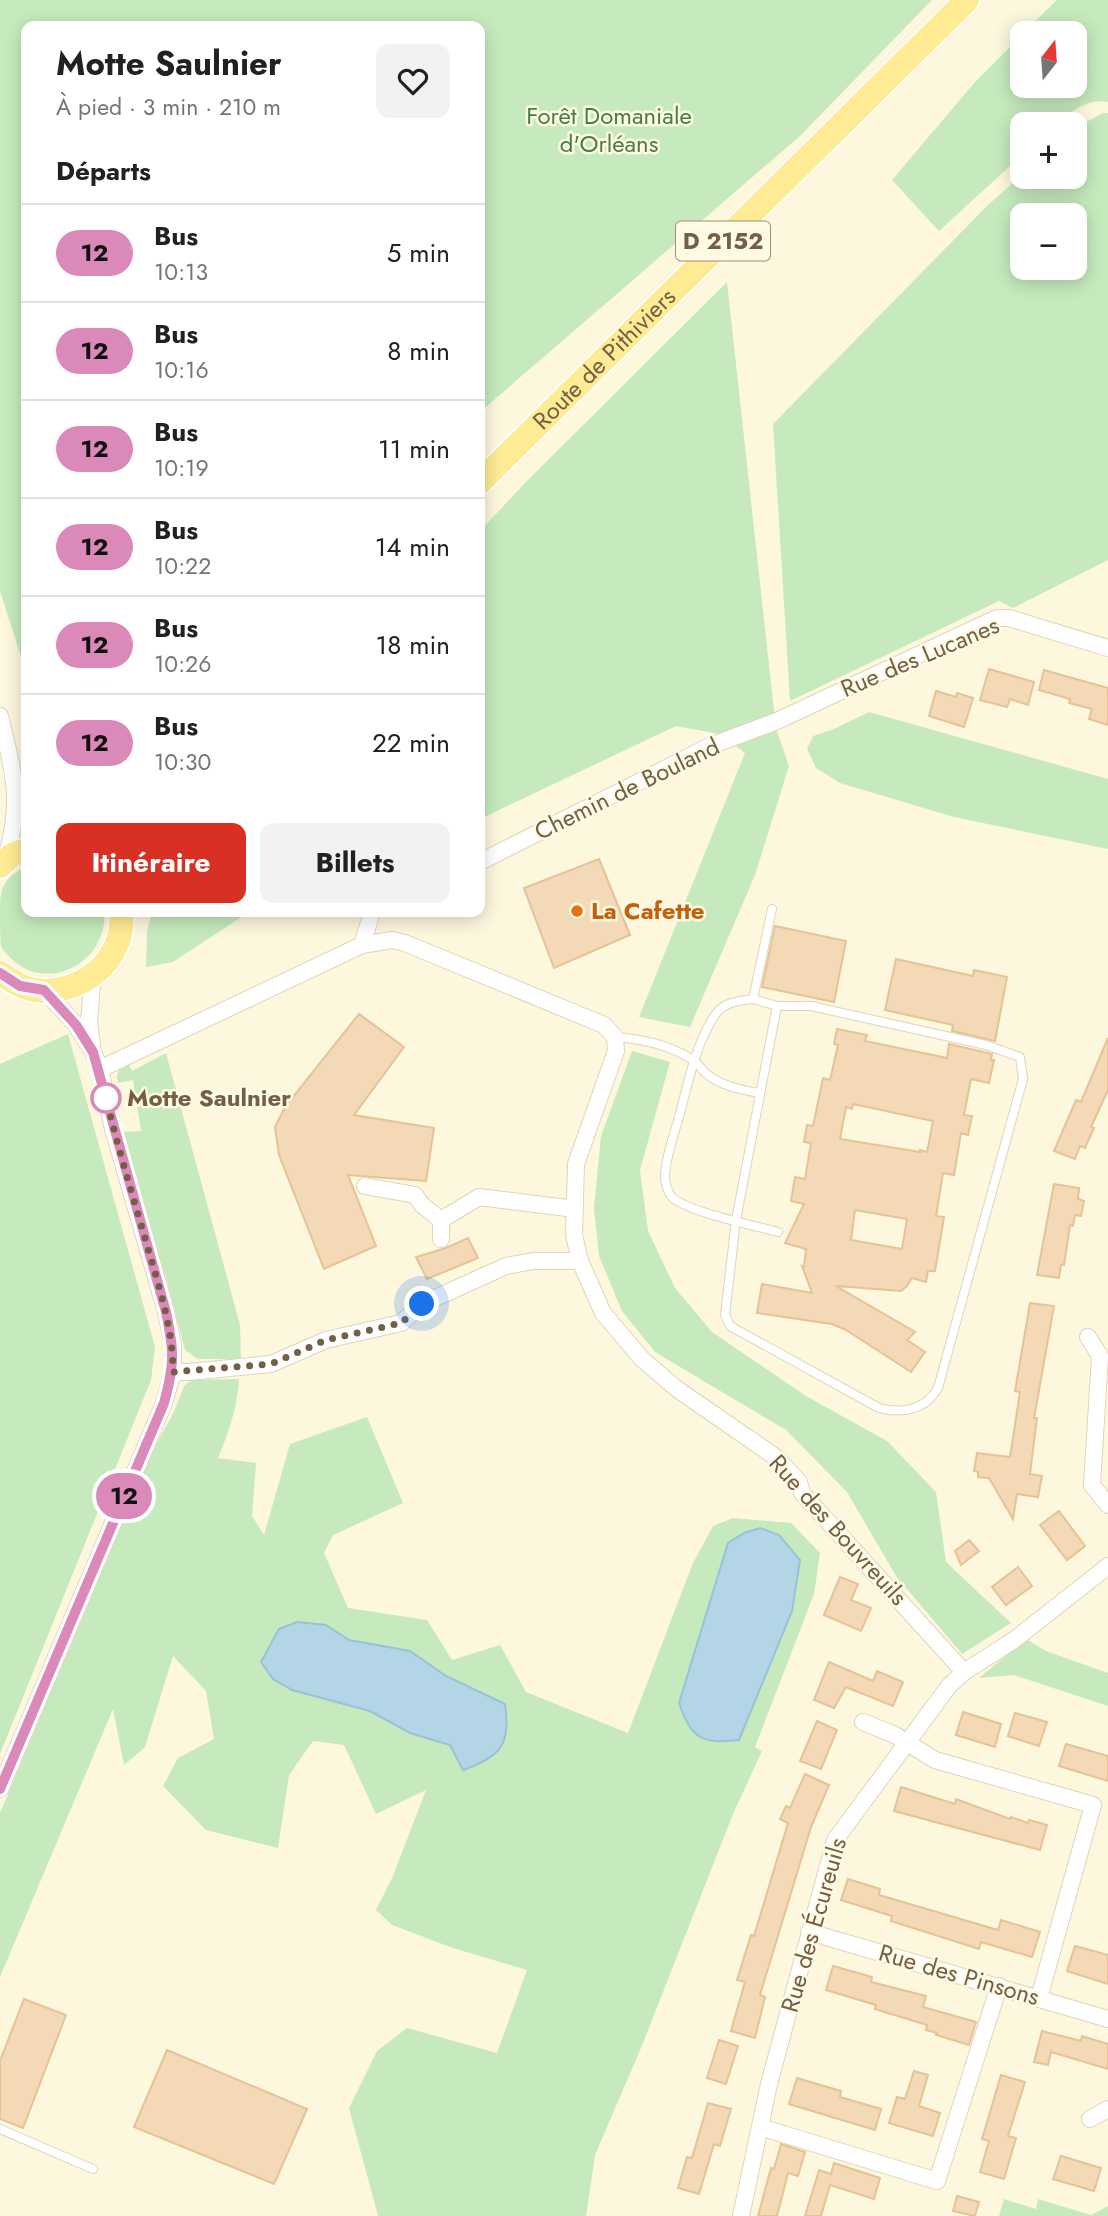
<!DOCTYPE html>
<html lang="fr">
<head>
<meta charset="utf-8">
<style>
  :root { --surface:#fff; --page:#f2f2f2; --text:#202124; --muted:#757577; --line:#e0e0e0; --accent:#d93025 }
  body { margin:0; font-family:Jost,sans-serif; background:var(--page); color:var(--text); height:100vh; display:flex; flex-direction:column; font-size:26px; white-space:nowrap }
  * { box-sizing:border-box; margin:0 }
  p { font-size:23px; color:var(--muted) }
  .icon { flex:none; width:38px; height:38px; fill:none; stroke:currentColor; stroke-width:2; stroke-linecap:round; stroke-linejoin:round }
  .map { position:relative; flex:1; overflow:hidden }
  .side { position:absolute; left:21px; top:21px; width:464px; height:896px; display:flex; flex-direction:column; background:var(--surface); border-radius:14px; box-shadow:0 4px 18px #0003 }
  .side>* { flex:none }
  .badge { padding:0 14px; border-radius:23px; font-size:24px; line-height:46px }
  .needle { width:46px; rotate:17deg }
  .fabs { position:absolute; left:1010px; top:21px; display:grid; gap:14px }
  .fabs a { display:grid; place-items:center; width:77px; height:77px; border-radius:14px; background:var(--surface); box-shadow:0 4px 18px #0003; font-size:35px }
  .you { position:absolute; width:35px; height:35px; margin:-18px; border:5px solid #fff; border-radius:50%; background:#1a73e8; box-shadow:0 0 0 10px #1a73e833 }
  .map>.badge { position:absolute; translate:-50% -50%; box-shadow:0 0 0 4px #fff }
  h2 { padding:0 35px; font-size:26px; line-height:63px }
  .round { display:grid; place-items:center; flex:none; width:74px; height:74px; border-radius:14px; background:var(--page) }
  .overview { display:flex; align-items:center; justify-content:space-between; height:119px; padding:0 35px }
  h1 { font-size:33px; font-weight:700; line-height:52px }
  .action { display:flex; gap:14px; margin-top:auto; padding:14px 35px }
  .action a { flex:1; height:80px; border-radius:14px; background:var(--accent); color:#fff; font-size:28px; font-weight:700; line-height:80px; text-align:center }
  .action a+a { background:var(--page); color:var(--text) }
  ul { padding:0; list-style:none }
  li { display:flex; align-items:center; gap:21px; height:98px; padding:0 35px; border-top:2px solid var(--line) }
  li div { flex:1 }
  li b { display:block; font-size:26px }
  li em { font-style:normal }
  li .badge { min-width:77px; font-weight:700; text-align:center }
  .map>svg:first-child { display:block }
  .green { fill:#c6eabd; fill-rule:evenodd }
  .water { fill:#b3d5e6; stroke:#99c2d8; stroke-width:2 }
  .building { fill:#f3d9b5; stroke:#e5c395; stroke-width:2; fill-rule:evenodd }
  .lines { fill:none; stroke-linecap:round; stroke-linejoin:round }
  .lane-casing { stroke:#e0d4ba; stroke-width:10 }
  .street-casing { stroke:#e0d4ba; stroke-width:18 }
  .primary-casing { stroke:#fff; stroke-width:27 }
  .lane { stroke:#fff; stroke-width:8 }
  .street { stroke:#fff; stroke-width:16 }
  .primary { stroke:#feeb94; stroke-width:24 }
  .line-casing { stroke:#fff; stroke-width:16 }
  .line { stroke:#db89b9; stroke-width:10 }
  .walk { stroke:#735f46; stroke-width:7; stroke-dasharray:0 12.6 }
  .food-dot { fill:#e8710a; stroke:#fffae5; stroke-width:2.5 }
  .stop-dot { fill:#fff; stroke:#db89b9; stroke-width:3.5 }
  .labels { text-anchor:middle; stroke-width:5; stroke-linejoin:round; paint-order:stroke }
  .shield { fill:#fffae5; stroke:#9d8e76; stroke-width:2 }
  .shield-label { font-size:23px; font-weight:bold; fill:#735f46 }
  .park-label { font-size:24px; fill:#477f40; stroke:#fffae5 }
  .street-label { font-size:24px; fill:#735f46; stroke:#fffae5 }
  .food-label { font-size:24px; font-weight:bold; fill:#c56008; stroke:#fffae5; text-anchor:start }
  .stop-label { font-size:24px; font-weight:bold; fill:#735f46; stroke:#fffae5; text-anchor:start }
</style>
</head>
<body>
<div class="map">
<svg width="1108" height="2216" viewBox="0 0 1108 2216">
  <rect width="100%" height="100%" fill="#fdf7de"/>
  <g class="green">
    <polygon points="0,0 932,0 800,136 480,412 480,26 26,26 26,672 0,591"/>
    <path d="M1057 0H1108V102C1087 98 1071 112 1057 124H1022V155L939 231 892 180 975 82 1022 35V86H1074V33H1023Z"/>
    <path d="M1103 113H1108V560L1013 608 999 601 790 701 773 424 988 205 1022 175 1074 177 1075 128ZM1022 215H1074V268H1022Z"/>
    <polygon points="727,282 776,729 789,766 755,875 690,1027 639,1017 745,753 720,734 676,726 480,819 480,531 524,484"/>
    <polygon points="869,712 1108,779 1108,849 954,817 840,783 816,768 807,749 813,736 834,729"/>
    <path d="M26 866V912H104C109 958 53 993 15 962 10 957 4 953 1 946 0 937 0 923 0 914 0 887 2 880 26 866Z"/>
    <polygon points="152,912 249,912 173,962 146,967 147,931"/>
    <polygon points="68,1034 155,1347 151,1380 0,1754 0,1064"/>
    <polygon points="632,1051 670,1062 640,1170 648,1231 675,1288 712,1332 806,1396 887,1441 936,1492 946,1562 1011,1623 962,1654 896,1576 847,1492 786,1430 655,1352 622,1311 599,1256 594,1208 601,1136"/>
    <polygon points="166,1053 240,1325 241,1359 198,1359 185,1350 166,1278 155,1253 131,1169 124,1132 141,1131 133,1080 118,1083 117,1076 119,1070 129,1065 132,1071"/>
    <path d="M239 1379C237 1408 229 1432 218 1458L256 1463 252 1516 264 1535 290 1444 367 1417 403 1503 333 1535 324 1553 348 1608 427 1620 452 1660 500 1645 526 1692 628 1733 693 1563 713 1526 733 1518 791 1523 820 1553 814 1594 755 1747 762 1751 733 1814 641 2048 595 2155 586 2216H378L349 2108 377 2051 407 2028 497 2053 527 1970 453 1948 392 1925 376 1910 393 1876 426 1790 376 1814 344 1745 313 1741 289 1775 278 1848 206 1830 163 1786 178 1758 214 1739 206 1691 173 1656 145 1747 124 1765 113 1709 0 1977V1813L146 1462 173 1414 184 1386 191 1380Z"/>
    <polygon points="1026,1639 1046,1651 1108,1673 1108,1706 1014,1675 979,1678"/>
    <polygon points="1004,2199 1036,2209 1038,2199 1091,2215 1108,2206 1108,2216 999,2216"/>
  </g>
  <g class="water">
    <path d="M760 1528 779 1535 800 1560 792 1611 739 1740C701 1744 692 1739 679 1703L728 1543 744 1533Z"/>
    <path d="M297 1622 326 1625 349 1640 410 1651 446 1676 505 1704C511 1744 502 1756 463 1770L450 1745 410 1733 370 1711 292 1690 273 1679 261 1662 279 1629Z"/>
  </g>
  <g class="building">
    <polygon points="989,669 1034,682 1028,705 1010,699 1007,707 980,700"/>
    <polygon points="1044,670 1108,688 1108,725 1089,719 1092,709 1069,703 1070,699 1039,690"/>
    <polygon points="936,691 956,697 957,693 973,698 964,727 929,716"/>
    <polygon points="599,859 630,935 554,968 524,888"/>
    <polygon points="775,926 846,941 834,1002 762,987"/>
    <polygon points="896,959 973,976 974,970 1007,977 995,1041 952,1031 953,1025 885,1010"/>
    <polygon points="359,1014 404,1047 354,1115 434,1128 426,1181 348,1175 376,1246 324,1269 279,1155 275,1127 285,1107"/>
    <path d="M837 1029 867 1035 865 1041 947 1058 949 1044 992 1054 991 1060H994L989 1083 971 1079 964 1115 972 1116 968 1135 961 1133 954 1175 943 1173 936 1216 944 1217 935 1271H928L926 1282 912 1278 907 1286 901 1291 836 1286 915 1332 907 1340 925 1352 911 1372 846 1330 832 1324 757 1313 762 1284 812 1293 802 1266 804 1267 806 1249 785 1243 804 1204 791 1201 795 1177 805 1179 811 1143 804 1142 807 1125 813 1126 823 1078 830 1080 838 1045 834 1044ZM853 1104 933 1121 927 1152 920 1150V1152L840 1139 846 1107 852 1109ZM855 1210 907 1219 902 1249 851 1240Z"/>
    <polygon points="1108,1038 1108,1090 1091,1127 1094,1128 1085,1148 1080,1146 1075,1159 1054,1151 1076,1100 1081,1102"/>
    <polygon points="1054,1184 1079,1188 1078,1199 1084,1201 1081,1216 1075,1215 1073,1226 1070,1225 1064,1265 1061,1265 1059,1278 1037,1275"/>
    <polygon points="468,1238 478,1258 427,1279 416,1257 446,1248"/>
    <polygon points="1030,1303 1054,1306 1034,1418 1037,1418 1030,1474 1042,1476 1038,1497 1017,1494 1013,1519 989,1478 978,1477 978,1472 974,1471 977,1453 1010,1457 1020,1392 1015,1391"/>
    <polygon points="1059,1511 1085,1546 1067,1560 1040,1525"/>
    <polygon points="969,1540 979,1551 961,1565 955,1551"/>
    <polygon points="1018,1567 1032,1586 1006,1605 992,1587"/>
    <polygon points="840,1577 858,1584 851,1600 871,1608 861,1631 824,1615"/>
    <polygon points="829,1662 873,1681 877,1671 903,1682 893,1706 846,1687 834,1708 814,1700"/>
    <polygon points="963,1712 1001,1724 995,1747 956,1735"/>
    <polygon points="1015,1713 1047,1722 1039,1746 1008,1736"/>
    <polygon points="817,1721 837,1730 821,1769 800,1761"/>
    <polygon points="1066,1744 1108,1756 1108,1781 1059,1766"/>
    <polygon points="805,1774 829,1785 811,1827 760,1995 765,1997 755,2038 731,2031 745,1982 737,1980 751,1935 754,1936 788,1823 780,1819 786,1806 790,1808"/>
    <polygon points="901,1787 955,1804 956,1799 1010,1819 1011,1817 1028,1823 1029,1820 1047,1825 1040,1850 894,1811"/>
    <polygon points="848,1879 880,1889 879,1895 998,1930 1001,1920 1040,1932 1032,1957 981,1942 979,1949 891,1921 892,1916 841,1900"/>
    <polygon points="1075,1946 1108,1955 1108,1984 1067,1971"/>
    <polygon points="833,1966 872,1977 871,1982 926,1996 923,2007 976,2022 969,2045 936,2035 937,2033 926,2030 927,2025 875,2009 876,2005 826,1990"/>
    <polygon points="24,1999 66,2015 23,2128 0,2119 0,2061"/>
    <polygon points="1042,2031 1081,2041 1082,2036 1108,2044 1108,2069 1051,2052 1048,2065 1034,2062"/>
    <polygon points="719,2040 738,2046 726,2084 707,2078"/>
    <polygon points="167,2050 307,2109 274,2184 134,2127"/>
    <polygon points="914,2071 928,2075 919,2106 940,2113 933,2136 889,2123 897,2097 905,2099"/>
    <polygon points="1001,2075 1025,2082 1008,2136 1016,2138 1004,2179 980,2172 989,2141 982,2139"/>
    <polygon points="797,2078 841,2091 840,2097 881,2109 875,2130 789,2104"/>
    <polygon points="708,2103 731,2109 720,2146 714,2144 699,2194 678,2188 687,2157 692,2158"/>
    <polygon points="781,2144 805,2152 798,2176 788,2173 777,2216 758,2216 771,2168 774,2169"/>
    <polygon points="1061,2156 1101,2168 1094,2191 1053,2179"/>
    <polygon points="834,2163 880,2178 874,2199 830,2185 821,2216 805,2216 819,2170 831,2174"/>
    <polygon points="957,2196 979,2202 975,2216 953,2211"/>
  </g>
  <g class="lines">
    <defs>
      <g id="lane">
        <path d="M772 909 753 999 777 1006H811L986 1045 1020 1057 1023 1079 938 1388C926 1410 901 1414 879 1408L730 1326 725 1315 736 1220 777 1006"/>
        <path d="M753 999C738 1001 724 1002 715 1015 695 1045 688 1084 679 1117 674 1135 666 1156 665 1175 665 1182 667 1190 671 1196 683 1211 757 1226 778 1232"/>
        <path d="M615 1037C642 1039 670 1045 693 1060 699 1064 702 1071 708 1075 722 1086 742 1090 759 1093"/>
        <polyline points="0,2129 93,2169"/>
      </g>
      <g id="street">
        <path d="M0 716C14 774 23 802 5 861"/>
        <polyline points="480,862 710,746 777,721 997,618 1009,618 1108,648"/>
        <polyline points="362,945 372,912"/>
        <polyline points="92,1046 89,1021 93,974"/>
        <polyline points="100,1069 362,945 392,940 405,943 604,1025 615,1037 616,1051 576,1164 574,1235 580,1261 603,1313 642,1359 677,1389 777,1458 799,1482 802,1493 964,1672"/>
        <polyline points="365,1186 415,1195 422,1205 441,1220"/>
        <polyline points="441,1239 441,1220 479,1197 575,1209"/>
        <polyline points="1088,1337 1100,1356 1092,1485 1108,1505"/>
        <polyline points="173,1372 189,1372 271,1364 326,1340 401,1323 422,1304 506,1266 533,1261 580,1261"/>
        <polyline points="863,1722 895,1735 935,1760 1093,1805 1039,1998"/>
        <polyline points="0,1789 164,1403 173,1372 173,1345 166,1312 113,1129 100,1069 93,1052 76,1025 44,990"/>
        <polyline points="809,1932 1108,2019"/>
        <polyline points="1090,2119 1108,2109"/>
        <polyline points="760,2127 937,2181 999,1986"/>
        <polyline points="741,2216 769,2084 835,1840 949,1686 964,1672 1014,1640 1108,1566"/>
      </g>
      <g id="primary">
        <path id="s1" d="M480 482 967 0"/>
        <polyline points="0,866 12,855 26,850"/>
        <path d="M0 973C11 980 21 988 34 990 79 997 127 960 121 912"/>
      </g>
    </defs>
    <use href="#lane" class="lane-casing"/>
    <use href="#street" class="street-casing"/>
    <use href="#primary" class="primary-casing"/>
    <use href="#lane" class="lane"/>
    <use href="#street" class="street"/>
    <use href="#primary" class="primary"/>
  </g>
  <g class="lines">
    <defs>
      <path id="line" d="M0 973 20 986 44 990 76 1025 93 1052 166 1312C174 1351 175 1363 164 1403L0 1789"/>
    </defs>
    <use href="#line" class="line-casing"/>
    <use href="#line" class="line"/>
    <path class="walk" d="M106 1098 104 1089C116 1142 132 1193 147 1245 159 1287 173 1328 173 1372L271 1364 326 1340 401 1323 422 1304"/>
  </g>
  <circle class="food-dot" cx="577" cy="911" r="7"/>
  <circle class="stop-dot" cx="106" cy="1098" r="14"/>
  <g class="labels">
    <rect class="shield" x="676" y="221.5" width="94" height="39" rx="5"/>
    <g class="shield-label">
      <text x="723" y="249">D 2152</text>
    </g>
    <g class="park-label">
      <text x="609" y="124">Forêt Domaniale<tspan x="609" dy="28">d'Orléans</tspan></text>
    </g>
    <g class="street-label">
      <text dy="8" stroke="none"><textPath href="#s1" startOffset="175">Route de Pithiviers</textPath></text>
      <text transform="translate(920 657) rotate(-23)" y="8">Rue des Lucanes</text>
      <text transform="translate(627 789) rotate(-26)" y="8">Chemin de Bouland</text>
      <text transform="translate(838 1530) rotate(48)" y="8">Rue des Bouvreuils</text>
      <text transform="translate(814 1925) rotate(-74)" y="8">Rue des Écureuils</text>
      <text transform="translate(959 1975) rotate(16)" y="8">Rue des Pinsons</text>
    </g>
    <g class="food-label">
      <text x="591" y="919">La Cafette</text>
    </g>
    <g class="stop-label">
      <text x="127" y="1106">Motte Saulnier</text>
    </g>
  </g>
</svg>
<div class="fabs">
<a><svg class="needle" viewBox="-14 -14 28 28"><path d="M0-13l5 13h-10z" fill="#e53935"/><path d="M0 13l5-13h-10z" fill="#757577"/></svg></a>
<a>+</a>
<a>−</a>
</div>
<div class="you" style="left:422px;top:1304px"></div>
<b class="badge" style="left:124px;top:1496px;background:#db89b9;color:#111">12</b>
<section class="side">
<div class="overview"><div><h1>Motte Saulnier</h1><p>À pied · 3 min · 210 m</p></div><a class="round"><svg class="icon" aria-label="heart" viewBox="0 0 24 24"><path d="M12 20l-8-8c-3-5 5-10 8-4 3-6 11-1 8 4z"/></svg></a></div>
<h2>Départs</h2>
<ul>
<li><span class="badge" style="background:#db89b9;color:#111">12</span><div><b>Bus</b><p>10:13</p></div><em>5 min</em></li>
<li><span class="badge" style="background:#db89b9;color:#111">12</span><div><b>Bus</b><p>10:16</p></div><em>8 min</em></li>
<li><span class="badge" style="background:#db89b9;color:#111">12</span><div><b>Bus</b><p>10:19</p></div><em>11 min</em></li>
<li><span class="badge" style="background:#db89b9;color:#111">12</span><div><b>Bus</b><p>10:22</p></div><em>14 min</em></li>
<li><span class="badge" style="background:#db89b9;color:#111">12</span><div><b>Bus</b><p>10:26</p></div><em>18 min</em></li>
<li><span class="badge" style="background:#db89b9;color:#111">12</span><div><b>Bus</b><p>10:30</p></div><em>22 min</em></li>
</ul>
<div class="action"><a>Itinéraire</a><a>Billets</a></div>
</section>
</div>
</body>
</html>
